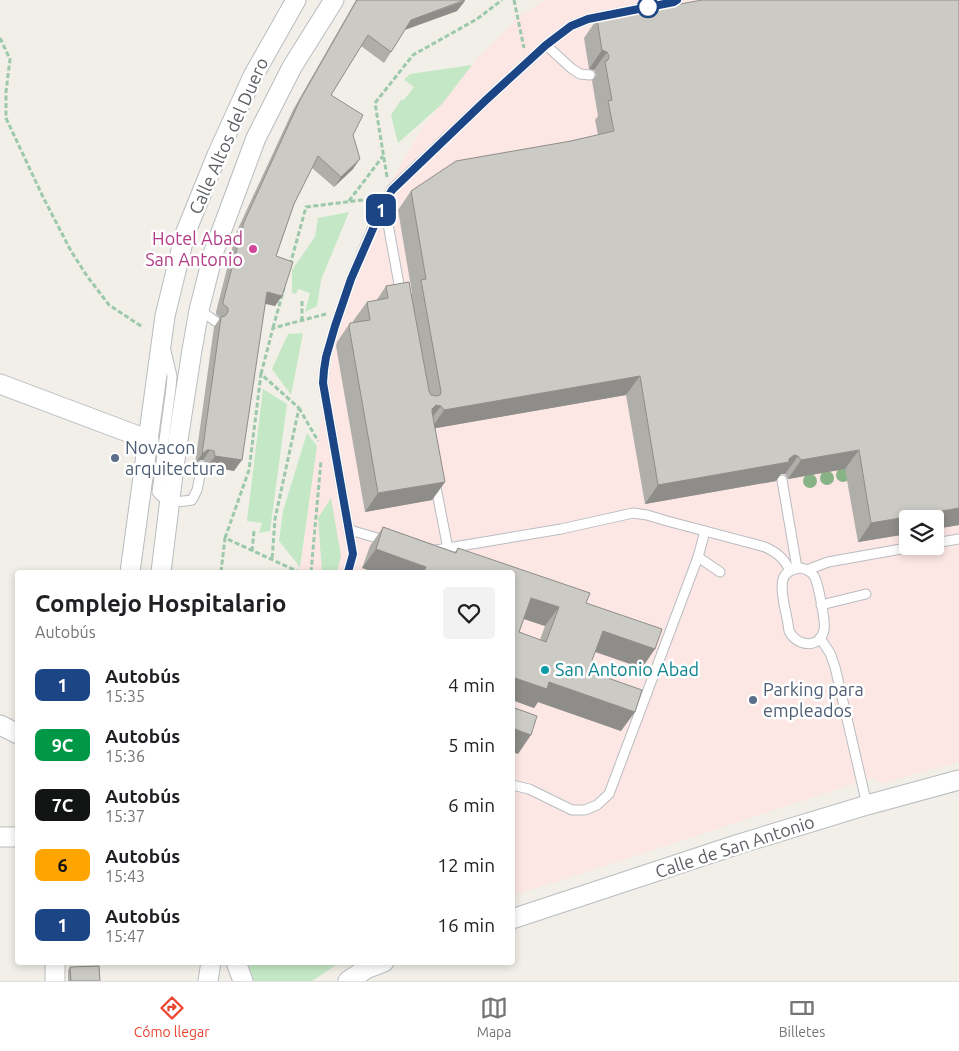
<!DOCTYPE html>
<html lang="es">
<head>
<meta charset="utf-8">
<style>
  :root { --surface:#fff; --page:#f2f2f2; --text:#202124; --muted:#757577; --line:#e0e0e0; --accent:#ec4531 }
  body { margin:0; font-family:Ubuntu,sans-serif; background:var(--page); color:var(--text); height:100vh; display:flex; flex-direction:column; font-size:19px; white-space:nowrap }
  * { box-sizing:border-box; margin:0 }
  p { font-size:16px; color:var(--muted) }
  .icon { flex:none; width:28px; height:28px; fill:none; stroke:currentColor; stroke-width:2; stroke-linecap:round; stroke-linejoin:round }
  .map { position:relative; flex:1; overflow:hidden }
  .panel { position:absolute; left:15px; top:570px; width:500px; height:395px; display:flex; flex-direction:column; background:var(--surface); border-radius:5px; box-shadow:0 2px 8px #0003 }
  .panel>* { flex:none }
  .badge { padding:0 10px; border-radius:8px; font-size:18px; line-height:32px }
  .tools { position:absolute; left:899px; top:510px; display:grid; gap:10px }
  .tools a { display:grid; place-items:center; width:45px; height:45px; border-radius:5px; background:var(--surface); box-shadow:0 2px 8px #0003; font-size:25px }
  .map>.badge { position:absolute; translate:-50% -50%; box-shadow:0 0 0 2px #fff }
  .round { display:grid; place-items:center; flex:none; width:52px; height:52px; border-radius:5px; background:var(--page) }
  .headline { display:flex; align-items:center; justify-content:space-between; height:85px; padding:0 20px }
  h1 { font-size:24px; font-weight:700; line-height:38px }
  ul { padding:0; list-style:none }
  li { display:flex; align-items:center; gap:15px; height:60px; padding:0 20px }
  li div { flex:1 }
  li b { display:block; font-size:19px }
  li em { font-style:normal }
  li .badge { min-width:55px; font-weight:700; text-align:center }
  .menu { display:flex; justify-content:space-around; align-items:center; height:70px; border-top:1px solid var(--line); background:var(--surface); font-size:14px; color:var(--muted) }
  .menu a { display:grid; justify-items:center; gap:2px }
  .menu .on { color:var(--accent) }
  .map>svg:first-child { display:block }
  .medical { fill:#fce7e5; fill-rule:evenodd }
  .green { fill:#c4e8c5 }
  .lines { fill:none; stroke-linecap:round; stroke-linejoin:round }
  .lane-casing { stroke:#b9bcc1; stroke-width:11 }
  .street-casing { stroke:#b9bcc1; stroke-width:21 }
  .path { stroke:#9cc9aa; stroke-width:3; stroke-dasharray:5 2.5; stroke-linecap:butt }
  .lane { stroke:#fff; stroke-width:9 }
  .street { stroke:#fff; stroke-width:19 }
  .tree { fill:#88b387 }
  .wall { fill:#afaea9; fill-rule:evenodd }
  .shaded-wall { fill:#8f8d89 }
  .building { fill:#cccac4; stroke:#8f8d89; fill-rule:evenodd }
  .line-casing { stroke:#fff; stroke-width:11 }
  .line { stroke:#1c4586; stroke-width:8 }
  .stop-dot { fill:#fff; stroke:#1c4586; stroke-width:2.5 }
  .hotel-dot { fill:#d1479c; stroke:#fff; stroke-width:2 }
  .service-dot { fill:#5c6f8a; stroke:#fff; stroke-width:2 }
  .culture-dot { fill:#0f9aa8; stroke:#fff; stroke-width:2 }
  .labels { text-anchor:middle; stroke-width:5; stroke-linejoin:round; paint-order:stroke }
  .street-label { font-size:18px; fill:#5e6267; stroke:#fff }
  .hotel-label { font-size:18px; fill:#b23c85; stroke:#fff; text-anchor:end }
  .service-label { font-size:18px; fill:#4e5e75; stroke:#fff; text-anchor:start }
  .culture-label { font-size:18px; fill:#0d838f; stroke:#fff; text-anchor:start }
</style>
</head>
<body>
<div class="map">
<svg width="959" height="981" viewBox="0 0 959 981">
  <rect width="100%" height="100%" fill="#f1efe7"/>
  <path class="medical" d="M545 0H959V762L881 784 872 778 513 896 512 572H300L318 437 349 272 391 181 424 125 477 59 521 15ZM908 519H935V546H908Z"/>
  <g class="green">
    <polygon points="472,65 442,104 398,143 391,115 401,100 404,100 414,87 404,80 410,74"/>
    <polygon points="349,212 321,280 317,306 305,312 310,293 298,289 296,294 292,293 292,270 315,237 318,218"/>
    <polygon points="303,333 291,395 272,369 288,334"/>
    <polygon points="263,389 287,404 270,531 259,533 262,523 247,521"/>
    <polygon points="307,433 317,446 300,567 279,541 283,511"/>
    <polygon points="331,498 341,556 337,572 322,572 318,518"/>
    <polygon points="248,963 248,962 339,963 312,981 254,981"/>
  </g>
  <g class="lines">
    <defs>
      <g id="lane">
        <polyline points="546,45 571,68 580,74 590,75"/>
        <polyline points="384,202 401,295"/>
        <polyline points="199,310 211,318 215,321"/>
        <path d="M166 351 172 376 171 388 157 492C166 504 179 502 192 500L197 490 202 466"/>
        <polyline points="782,480 797,568"/>
        <polyline points="435,482 448,549"/>
        <polyline points="350,530 387,541"/>
        <polyline points="935,543 959,539"/>
        <path d="M436 550 561 529 633 513 647 515 667 521 765 547C778 553 783 558 790 570"/>
        <polyline points="698,557 720,572"/>
        <path d="M801 568C806 569 811 571 814 576 818 582 826 623 824 630 820 649 797 647 789 631 788 622 786 613 784 604 781 586 778 570 801 568Z"/>
        <polyline points="807,570 828,562 918,546"/>
        <polyline points="348,572 353,554 323,383 324,370 326,357 335,326 351,279 381,208 392,189 486,100 546,45 571,26 588,19 674,2 677,0"/>
        <polyline points="821,605 866,594"/>
        <polyline points="820,638 830,653 835,667 867,805"/>
        <polyline points="512,785 529,789 572,810 585,810 597,805 609,794 698,557 705,531"/>
      </g>
      <g id="street">
        <polyline points="0,384 149,440"/>
        <polyline points="130,572 165,316 185,234 217,155 253,76 296,0"/>
        <polyline points="161,572 174,466 192,350 199,310 214,251 256,138 292,67 334,0"/>
        <polyline points="0,725 18,734"/>
        <polyline points="0,837 18,837"/>
        <polyline points="512,919 739,844 867,805 959,780"/>
        <polyline points="236,962 243,981"/>
        <polyline points="55,981 55,962"/>
        <polyline points="208,981 211,962"/>
        <polyline points="348,981 366,969 384,962"/>
      </g>
    </defs>
    <use href="#lane" class="lane-casing"/>
    <use href="#street" class="street-casing"/>
    <g class="path">
      <polyline points="514,0 524,48"/>
      <polyline points="0,38 10,59 6,92 6,118 43,197 71,251 87,276 109,305 141,326"/>
      <polyline points="387,177 375,103 413,55 477,19 502,0"/>
      <polyline points="349,201 383,156"/>
      <polyline points="290,265 306,207 370,199"/>
      <polyline points="302,321 302,299"/>
      <polyline points="273,328 284,288"/>
      <polyline points="261,374 273,328 326,314"/>
      <polyline points="299,408 318,441"/>
      <polyline points="225,538 249,470 261,374 299,408 275,519 272,560"/>
      <polyline points="252,551 254,531"/>
      <polyline points="221,572 225,538 299,572"/>
      <polyline points="311,572 321,461"/>
    </g>
    <use href="#lane" class="lane"/>
    <use href="#street" class="street"/>
  </g>
  <g class="tree">
    <circle cx="843" cy="475" r="7"/>
    <circle cx="827" cy="478" r="7"/>
    <circle cx="810" cy="481" r="7"/>
  </g>
  <g class="wall">
    <polygon points="356,0 465,0 457,11 405,30 384,63 361,46 331,95 353,135 353,169 334,187 312,168 294,204 276,256 282,296 275,306 265,304 234,471 208,466 206,462 203,460 200,460 195,464 214,327 220,318 216,314 216,312 236,233 293,110"/>
    <polygon points="597,19 959,525 858,542 845,469 788,479 785,474 781,474 776,481 645,504 626,395 435,428 445,482 432,500 365,512 336,346 337,342 350,323 354,323 353,321 367,302 376,301 386,286 411,294 412,293 398,210 411,191 571,141 598,135 595,120 598,116 592,81 596,75 594,70 589,69 584,38"/>
    <path d="M383 527 455 552 458 548 586 603 642 668 595 652 588 671 621 731 538 702 534 708 512 700V572H374L362 568 370 546ZM524 619 545 626 540 640 519 632Z"/>
    <polygon points="70,967 100,981 68,981 68,970"/>
  </g>
  <g class="shaded-wall">
    <polygon points="465,1 457,11 404,30 411,20"/>
    <polygon points="602,50 607,52 594,70 589,69"/>
    <polygon points="360,159 353,169 334,187 341,177"/>
    <polygon points="267,292 282,296 275,306 260,302"/>
    <polygon points="640,376 626,395 431,429 444,410"/>
    <polygon points="436,405 441,406 427,424 432,409"/>
    <polygon points="207,450 210,450 203,460 200,460 195,464 202,454"/>
    <polygon points="859,450 845,469 788,479 801,460"/>
    <polygon points="794,455 798,456 785,474 781,474 776,481 645,504 658,485 789,459"/>
    <polygon points="215,456 242,460 234,471 208,466"/>
    <polygon points="445,482 432,500 365,512 378,493"/>
    <polygon points="959,508 959,525 935,529 935,519 908,519 908,534 858,542 871,523"/>
    <polygon points="376,549 426,567 422,572 374,572 362,568"/>
    <polygon points="531,598 559,607 545,626 518,617"/>
    <polygon points="603,631 655,649 642,668 590,650"/>
    <polygon points="512,677 549,682 635,712 621,731 538,702 534,708 512,700"/>
    <polygon points="512,728 531,735 518,754 512,752"/>
  </g>
  <g class="building">
    <polygon points="357,0 465,0 411,20 391,52 368,35 331,95 363,115 353,135 360,159 341,177 318,156 294,204 276,256 293,262 282,296 267,292 242,460 215,456 214,451 210,450 207,450 202,454 221,317 225,316 228,312 228,308 223,304 223,302 244,222 300,100"/>
    <polygon points="702,0 959,0 959,508 871,523 859,450 801,460 798,456 794,455 789,459 789,462 658,485 640,376 444,410 441,406 436,405 432,409 432,412 445,482 378,493 349,327 350,323 370,320 367,302 388,298 386,286 409,282 429,391 431,395 436,396 440,395 441,392 421,280 426,279 411,191 456,161 571,141 614,131 608,101 612,100 605,62 608,60 609,56 607,52 602,50 597,19"/>
    <path d="M383 527 456 553 458 548 590 593 586 603 662 629 655 649 603 631 588 671 642 690 635 712 549 682 547 689 512 677V572H424L426 567 376 549ZM531 598 559 607 546 642 519 632Z"/>
    <polygon points="512,707 537,716 531,735 512,728"/>
    <polygon points="99,966 100,981 71,981 70,967"/>
  </g>
  <g class="lines">
    <defs>
      <polyline id="line" points="348,572 353,554 323,383 324,370 326,357 335,326 351,279 382,208 392,190 486,100 546,45 571,26 588,19 674,2 677,0"/>
    </defs>
    <use href="#line" class="line-casing"/>
    <use href="#line" class="line"/>
  </g>
  <circle class="stop-dot" cx="648" cy="7" r="10"/>
  <circle class="hotel-dot" cx="253" cy="249" r="5"/>
  <g class="service-dot">
    <circle cx="115" cy="458" r="5"/>
    <circle cx="753" cy="700" r="5"/>
  </g>
  <circle class="culture-dot" cx="545" cy="670" r="5"/>
  <g class="labels">
    <g class="street-label">
      <text transform="translate(229 136) rotate(-66)" y="6">Calle Altos del Duero</text>
      <text transform="translate(735 847) rotate(-18)" y="6">Calle de San Antonio</text>
    </g>
    <g class="hotel-label">
      <text x="243" y="245">Hotel Abad<tspan x="243" dy="21">San Antonio</tspan></text>
    </g>
    <g class="service-label">
      <text x="125" y="454">Novacon<tspan x="125" dy="21">arquitectura</tspan></text>
      <text x="763" y="696">Parking para<tspan x="763" dy="21">empleados</tspan></text>
    </g>
    <g class="culture-label">
      <text x="555" y="676">San Antonio Abad</text>
    </g>
  </g>
</svg>
<div class="tools">
<a><svg class="icon" aria-label="layers" viewBox="0 0 24 24"><path d="M12 4l9 5-9 5-9-5zM3 14l9 5 9-5"/></svg></a>
</div>
<b class="badge" style="left:381px;top:210px;background:#1c4586;color:#fff">1</b>
<section class="panel">
<div class="headline"><div><h1>Complejo Hospitalario</h1><p>Autobús</p></div><a class="round"><svg class="icon" aria-label="heart" viewBox="0 0 24 24"><path d="M12 20l-8-8c-3-5 5-10 8-4 3-6 11-1 8 4z"/></svg></a></div>
<ul>
<li><span class="badge" style="background:#1c4586;color:#fff">1</span><div><b>Autobús</b><p>15:35</p></div><em>4 min</em></li>
<li><span class="badge" style="background:#009846;color:#fff">9C</span><div><b>Autobús</b><p>15:36</p></div><em>5 min</em></li>
<li><span class="badge" style="background:#131414;color:#fff">7C</span><div><b>Autobús</b><p>15:37</p></div><em>6 min</em></li>
<li><span class="badge" style="background:#ffa500;color:#111">6</span><div><b>Autobús</b><p>15:43</p></div><em>12 min</em></li>
<li><span class="badge" style="background:#1c4586;color:#fff">1</span><div><b>Autobús</b><p>15:47</p></div><em>16 min</em></li>
</ul>
</section>
</div>
<nav class="menu">
<a class="on"><svg class="icon" aria-label="directions" viewBox="0 0 24 24"><path d="M12 3l9 9-9 9-9-9zM9 14v-3h6M13 9l2 2-2 2"/></svg>Cómo llegar</a>
<a><svg class="icon" aria-label="map" viewBox="0 0 24 24"><path d="M3 6l6-2 6 2 6-2v14l-6 2-6-2-6 2zM9 4v14M15 6v14"/></svg>Mapa</a>
<a><svg class="icon" aria-label="tickets" viewBox="0 0 24 24"><path d="M3 7h18v10H3zM15 7v10"/></svg>Billetes</a>
</nav>
</body>
</html>
